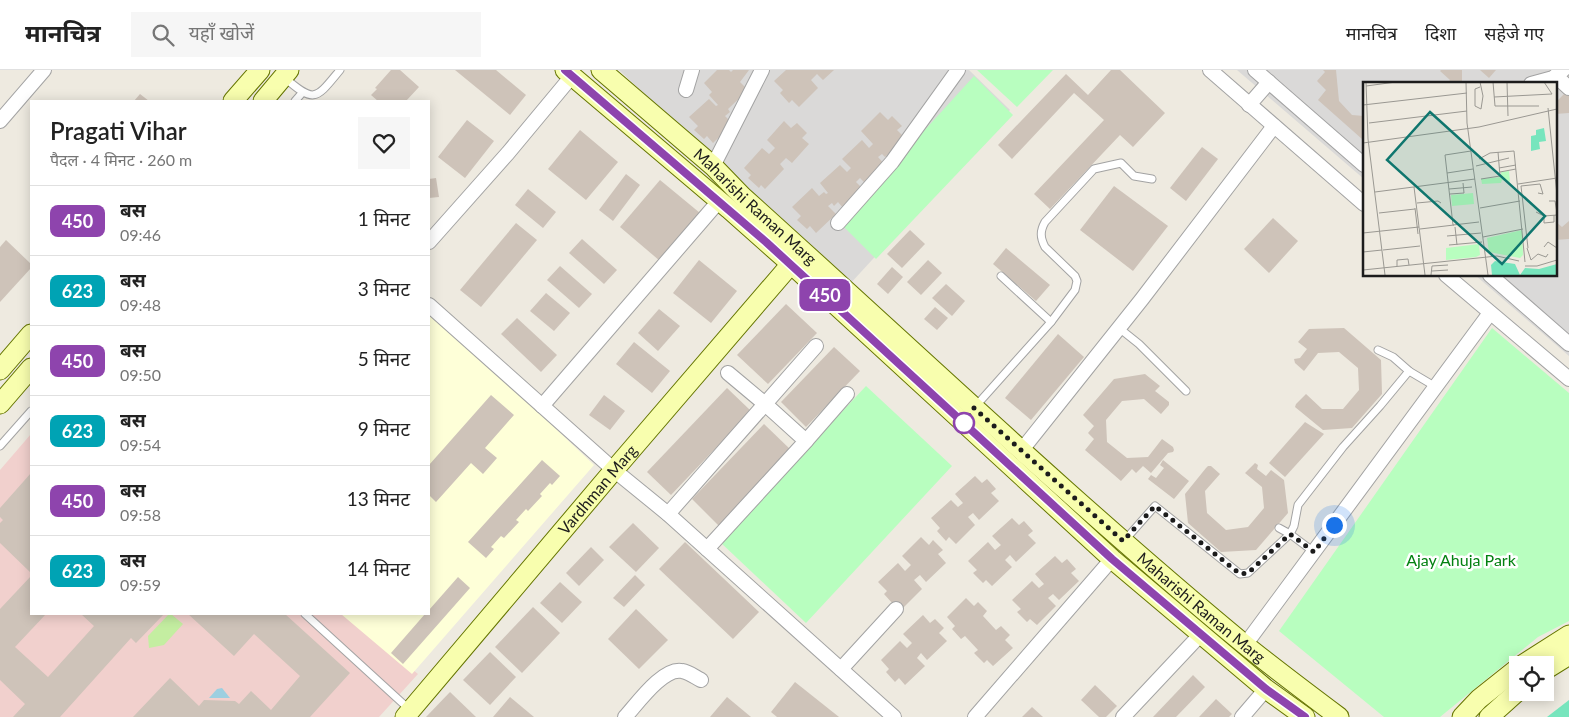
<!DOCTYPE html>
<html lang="hi">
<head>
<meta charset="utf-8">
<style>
  :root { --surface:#fff; --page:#f6f6f6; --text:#222; --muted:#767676; --line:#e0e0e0 }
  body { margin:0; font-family:Lato,"Noto Sans Devanagari",sans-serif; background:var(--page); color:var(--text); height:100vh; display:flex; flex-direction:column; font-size:19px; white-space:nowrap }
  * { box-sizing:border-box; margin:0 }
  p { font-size:16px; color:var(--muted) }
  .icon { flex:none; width:28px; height:28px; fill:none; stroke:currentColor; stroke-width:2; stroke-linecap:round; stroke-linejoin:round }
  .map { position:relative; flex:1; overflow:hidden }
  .sheet { position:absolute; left:30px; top:30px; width:400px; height:515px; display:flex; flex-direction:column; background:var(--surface); border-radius:0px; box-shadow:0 2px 12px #0003 }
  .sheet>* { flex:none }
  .badge { padding:0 10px; border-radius:8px; font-size:18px; line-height:32px }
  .controls { position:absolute; left:1509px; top:586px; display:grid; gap:10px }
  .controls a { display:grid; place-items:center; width:45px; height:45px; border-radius:0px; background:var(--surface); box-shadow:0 2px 12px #0003; font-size:25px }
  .you { position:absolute; width:25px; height:25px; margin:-12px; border:4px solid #fff; border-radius:50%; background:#1a73e8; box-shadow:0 0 0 8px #1a73e833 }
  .map>.badge { position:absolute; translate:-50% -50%; box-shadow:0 0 0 2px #fff }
  .round { display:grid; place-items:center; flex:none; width:52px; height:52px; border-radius:0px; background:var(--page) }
  .overview { display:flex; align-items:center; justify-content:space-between; height:85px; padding:0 20px }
  h1 { font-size:24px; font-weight:600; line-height:38px }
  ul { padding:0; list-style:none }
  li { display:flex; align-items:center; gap:15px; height:70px; padding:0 20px; border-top:1px solid var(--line) }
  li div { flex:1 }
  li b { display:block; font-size:19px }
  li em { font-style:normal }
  li .badge { min-width:55px; font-weight:700; text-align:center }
  header { display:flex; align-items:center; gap:30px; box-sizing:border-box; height:70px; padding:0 25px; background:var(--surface); border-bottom:1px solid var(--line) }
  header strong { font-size:24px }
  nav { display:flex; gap:28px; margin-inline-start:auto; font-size:18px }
  .search { width:350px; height:45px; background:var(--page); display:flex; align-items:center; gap:12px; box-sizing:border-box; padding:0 18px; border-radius:0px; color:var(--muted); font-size:19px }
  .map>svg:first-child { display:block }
  .residential { fill:#dad9d8 }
  .commercial { fill:#f1d0cd }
  .education { fill:#feffd8 }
  .grass { fill:#c4eea1 }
  .park { fill:#b8febf }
  .pitch { fill:#77e5bd }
  .water { fill:#9ccfe0 }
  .building { fill:#cec3b9 }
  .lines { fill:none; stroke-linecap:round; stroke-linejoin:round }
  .lane-casing { stroke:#a3a3a3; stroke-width:9 }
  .street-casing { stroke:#a3a3a3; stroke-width:16 }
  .secondary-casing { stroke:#657500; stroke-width:21 }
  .lane { stroke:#fff; stroke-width:7 }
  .street { stroke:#fff; stroke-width:14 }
  .secondary { stroke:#f8feae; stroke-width:19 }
  .line-casing { stroke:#fff; stroke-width:11 }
  .line { stroke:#8e44ad; stroke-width:8 }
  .walk { stroke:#1c1c1c; stroke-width:5; stroke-dasharray:0 9 }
  .stop-dot { fill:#fff; stroke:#8e44ad; stroke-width:2.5 }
  .labels { text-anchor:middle; stroke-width:5; stroke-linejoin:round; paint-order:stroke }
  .street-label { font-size:16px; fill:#1c1c1c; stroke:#fff }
  .park-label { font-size:16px; fill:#038111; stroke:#fff }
  .inset-road { fill:none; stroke:#9a9892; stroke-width:1 }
  .view { fill:#0f766e; fill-opacity:0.15; stroke:#0f766e; stroke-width:2.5 }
  .inset-edge { fill:none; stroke:#1c1c1c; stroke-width:2.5 }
</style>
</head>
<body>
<header>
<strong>मानचित्र</strong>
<div class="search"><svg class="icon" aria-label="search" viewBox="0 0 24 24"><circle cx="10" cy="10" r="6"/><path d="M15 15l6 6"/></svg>यहाँ खोजें</div>
<nav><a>मानचित्र</a><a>दिशा</a><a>सहेजे गए</a></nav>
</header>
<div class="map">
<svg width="1569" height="647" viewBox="0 0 1569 647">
  <rect width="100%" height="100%" fill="#eeeae0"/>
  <g class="residential">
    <polygon points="619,0 969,0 1010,40 849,215"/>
    <polygon points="1237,0 1569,0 1569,286 1475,205 1555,205 1555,14 1364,14 1364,109"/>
  </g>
  <polygon class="commercial" points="31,364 31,544 346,544 418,604 379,647 0,647 0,400"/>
  <polygon class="education" points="429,239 594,395 412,604 341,544 429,544"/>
  <polygon class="grass" points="169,544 171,544 183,554 164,575 149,578 148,566"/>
  <g class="park">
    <polygon points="977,0 1053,0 1017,37"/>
    <polygon points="974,6 1013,45 876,189 840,153"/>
    <polygon points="1492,258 1569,323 1569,551 1538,567 1440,647 1384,647 1279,561"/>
    <polygon points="866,316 952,396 806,553 720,472"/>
  </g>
  <polygon class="pitch" points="1569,630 1569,647 1547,647"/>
  <polygon class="water" points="222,618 230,628 209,628 217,619"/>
  <g class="building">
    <polygon points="391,0 400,0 419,17 406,31 378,31 371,25 377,19 375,18"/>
    <polygon points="455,0 496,0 526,25 510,45"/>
    <polygon points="717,0 729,0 731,2 733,0 749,0 740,12 748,20 728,39 730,42 725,46 733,54 713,73 707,66 704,69 694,60 698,56 689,47 709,29 716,36 718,35 709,25 712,22 704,13"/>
    <polygon points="786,0 834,0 823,10 817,4 811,10 818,18 799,37 792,30 789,33 780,23 783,20 774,11"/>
    <polygon points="1111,0 1120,0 1165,43 1133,77 1120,65 1050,139 1034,124 1104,50 1074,23 1012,89 998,75 1066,4 1088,25"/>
    <polygon points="1323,0 1336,0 1339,31 1352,45 1364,46 1364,67 1362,69 1318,30 1326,20 1317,11 1325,2"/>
    <polygon points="1441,0 1462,0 1462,14 1447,14 1450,10 1440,1"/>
    <polygon points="1480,0 1496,0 1489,8"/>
    <polygon points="1565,23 1569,26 1569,43 1555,44 1555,31 1556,32"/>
    <polygon points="140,24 149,31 134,31"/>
    <polygon points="880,42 888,50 892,46 902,56 897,60 905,68 885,87 882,84 878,87 886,96 867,115 860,108 856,112 864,120 844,139 838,132 834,136 832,133 828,136 836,144 816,163 810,156 807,159 797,150 801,146 792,137 812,118 819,126 824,122 826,124 828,123 820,113 840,95 847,102 851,98 842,89 862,70 869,78 873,74 861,61"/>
    <polygon points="467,50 494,71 465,108 438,87"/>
    <polygon points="784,51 791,58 797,53 807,63 802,68 809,74 792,93 786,88 780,94 784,99 765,119 761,115 759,118 748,108 751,105 744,98 762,78 769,84 775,78 767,70"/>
    <polygon points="580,60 618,92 586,130 548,99"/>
    <polygon points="1202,77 1218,89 1186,131 1170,118"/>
    <polygon points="626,104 640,115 613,151 599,140"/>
    <polygon points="436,108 439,127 429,128 429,109"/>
    <polygon points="660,110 700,143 660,191 620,157"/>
    <polygon points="1114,116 1168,156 1133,201 1080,160"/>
    <polygon points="528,119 556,142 543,158 515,135"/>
    <polygon points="1273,148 1298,171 1269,203 1244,179"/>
    <polygon points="1555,151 1562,157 1569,151 1569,169 1555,170"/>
    <polygon points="516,153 537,170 481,237 460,220"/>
    <polygon points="910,160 925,174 902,198 887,184"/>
    <polygon points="582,169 617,200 604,214 569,183"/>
    <polygon points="6,170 31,194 31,198 0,232 0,177"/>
    <polygon points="1006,178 1050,215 1036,231 993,194"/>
    <polygon points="699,190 737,221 711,253 673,223"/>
    <polygon points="928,190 942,203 921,225 907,212"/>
    <polygon points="560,196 592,224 579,238 547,210"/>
    <polygon points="892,197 903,207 888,224 877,214"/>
    <polygon points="946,214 965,231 952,246 932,228"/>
    <polygon points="546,223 570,243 554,261 530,241"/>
    <polygon points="786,234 817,263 768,314 737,285"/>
    <polygon points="935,237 948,248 937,260 924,249"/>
    <polygon points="659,239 680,256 658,281 638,263"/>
    <polygon points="517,248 557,285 541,302 501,264"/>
    <polygon points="1344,258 1381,290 1382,324 1352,358 1323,360 1295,337 1296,334 1306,324 1322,339 1343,339 1359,320 1358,298 1339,282 1318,283 1304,301 1295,293 1294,289 1300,288 1307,279 1298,272 1309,259"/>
    <polygon points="1058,264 1084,287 1031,350 1005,328"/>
    <polygon points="634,272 670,301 652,323 616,294"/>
    <polygon points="834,277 860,301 806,357 781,332"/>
    <polygon points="1145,304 1160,316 1155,321 1169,332 1169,335 1161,344 1144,329 1122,331 1106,350 1107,372 1127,388 1148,387 1162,369 1173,377 1174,380 1173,382 1168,383 1151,403 1143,396 1136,403 1132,399 1121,411 1085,380 1094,369 1088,363 1094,356 1083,345 1114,309"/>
    <polygon points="727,318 751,341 671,425 647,402"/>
    <polygon points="491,325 514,345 485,378 497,388 483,404 471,393 436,432 429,425 429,395"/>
    <polygon points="604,325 625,341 610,360 589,345"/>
    <polygon points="1305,352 1324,364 1285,407 1269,393"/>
    <polygon points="764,354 792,381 720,457 692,429"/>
    <polygon points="542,390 560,406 552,415 550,413 540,424 542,426 528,441 526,439 516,450 519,452 504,468 501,466 491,477 494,479 486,488 468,472"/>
    <polygon points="1163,390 1189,411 1174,429 1148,409 1151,405 1156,408 1164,398 1160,395"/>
    <polygon points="1255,393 1258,395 1257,399 1266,406 1271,400 1284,410 1288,443 1256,480 1221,482 1188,453 1185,424 1206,398 1208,396 1211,396 1220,404 1205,421 1207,443 1226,460 1248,457 1264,438 1262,417 1245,403"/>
    <polygon points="31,403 31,503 0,473 0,453 3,450 0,447 0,438"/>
    <polygon points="975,406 982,413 987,409 996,419 991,423 999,431 979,450 973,443 968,447 975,455 956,474 949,467 946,471 937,461 940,458 931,448 951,430 958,437 963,433 955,424"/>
    <polygon points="1012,448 1019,455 1024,451 1033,461 1028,465 1036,473 1016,492 1010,485 1005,490 1012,497 992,516 986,510 983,513 973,503 977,500 968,491 988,472 995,480 1001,475 992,466"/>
    <polygon points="633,453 659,478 636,502 609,477"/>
    <polygon points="921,467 929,475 933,470 943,480 938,484 946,493 926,512 920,505 914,510 922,519 903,538 896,531 893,534 884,524 887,521 878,512 898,493 905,501 911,495 902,486"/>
    <polygon points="685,472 759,542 733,569 659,499"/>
    <polygon points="591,477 604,490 579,516 566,503"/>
    <polygon points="1055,486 1062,493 1067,489 1076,499 1071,503 1079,511 1059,530 1053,524 1048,528 1056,536 1037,555 1030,549 1027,552 1017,542 1021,539 1012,530 1032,511 1039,518 1044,514 1035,504"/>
    <polygon points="635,505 645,515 624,537 613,528"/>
    <polygon points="31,506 31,544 46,544 15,577 48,607 94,556 81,544 164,544 136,573 131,568 60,647 13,647 25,634 0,610 0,539"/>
    <polygon points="458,507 470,518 403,594 391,583 425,544 429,544 429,540"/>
    <polygon points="560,512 582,532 562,553 540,533"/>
    <polygon points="966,528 974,536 978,532 987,541 983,546 996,560 1001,556 1010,565 1005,570 1013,578 993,596 987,590 984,593 974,583 978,580 965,566 961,569 952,559 955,556 947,547"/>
    <polygon points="533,537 560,563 522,603 495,577"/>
    <polygon points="636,539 668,570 639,599 608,569"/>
    <polygon points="188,544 285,544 350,603 310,647 133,647 170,608 199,636 204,630 235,631 239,634 251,621 271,640 300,606 254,564 234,586"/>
    <polygon points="923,545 930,553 935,549 944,558 939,563 947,571 927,590 921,583 917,588 925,596 905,615 899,608 895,612 886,602 889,599 881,590 900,571 907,578 912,573 903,564"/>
    <polygon points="490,582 516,607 490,635 463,610"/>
    <polygon points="1193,605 1205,617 1176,647 1153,647"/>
    <polygon points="795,612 839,647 777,647 771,642"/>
    <polygon points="1095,615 1117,636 1106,647 1099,647 1081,630"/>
    <polygon points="450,622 476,647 426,647"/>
    <polygon points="510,627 534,647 493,647"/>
    <polygon points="727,627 751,647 710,647"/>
    <polygon points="1216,629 1232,644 1229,647 1199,647"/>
    <polygon points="1032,637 1043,647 1022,647"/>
  </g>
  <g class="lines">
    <defs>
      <g id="lane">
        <path d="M285 8C315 34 316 29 340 0"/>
        <polyline points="295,31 302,23"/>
        <polyline points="1001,206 1051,252"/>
        <polyline points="1119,258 1139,274 1186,321"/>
        <polyline points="1378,280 1393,287 1409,301"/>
        <path d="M974 338 1051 252 1075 220 1077 211 1075 206 1045 177C1040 167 1040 161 1045 152L1094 99 1121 93 1134 106 1152 109"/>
        <polyline points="0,376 31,341"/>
        <polyline points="1279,458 1290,464 1314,482"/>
        <polyline points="1124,471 1155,436 1240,504 1248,503 1290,464 1294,456 1298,435 1343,377 1380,336 1409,301 1436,317"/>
        <polyline points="305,544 410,640"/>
      </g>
      <g id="street">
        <polyline points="1210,0 1364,134"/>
        <polyline points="1255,0 1364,95"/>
        <polyline points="1556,6 1569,18"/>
        <polyline points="1531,14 1553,8 1563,0"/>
        <polyline points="686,20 692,0"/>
        <polyline points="1249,35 1269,12"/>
        <polyline points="0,51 44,0"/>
        <polyline points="713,96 762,0"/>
        <polyline points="838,153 892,92 958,0"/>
        <polyline points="429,172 508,83 572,6"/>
        <polyline points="1446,205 1569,309"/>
        <polyline points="1490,205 1569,274"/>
        <polyline points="429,235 614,400 668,444 894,647"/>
        <polyline points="542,336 719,131"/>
        <polyline points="806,371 847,324"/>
        <polyline points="1021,381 1142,229 1274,56"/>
        <polyline points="668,444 816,276"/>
        <polyline points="707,479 806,371 765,334 728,303"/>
        <polyline points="1245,575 1490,243"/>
        <polyline points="841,599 896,539"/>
        <path d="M625 647C637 634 663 597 682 601 689 602 695 607 701 610"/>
        <polyline points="975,647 1112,489"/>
        <polyline points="1123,647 1201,564"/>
        <polyline points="1242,647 1266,619"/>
      </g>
      <g id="secondary">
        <polyline points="565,0 729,139 791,194 1112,489 1266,619 1305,647"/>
        <path id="s1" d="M601 0 713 96 742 126C909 276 1071 431 1244 574 1275 599 1307 623 1339 647"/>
        <polyline points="233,31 260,0"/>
        <polyline points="263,31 289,0"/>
        <polyline points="0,300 31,264"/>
        <polyline points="0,334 31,298"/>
        <polyline points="1522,595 1569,565"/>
        <polyline points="1545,600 1569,585"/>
        <path id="s2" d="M405 647 614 400 791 194"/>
        <polyline points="1462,647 1479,629 1518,598"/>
        <polyline points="1489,647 1518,621"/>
      </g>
    </defs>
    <use href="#lane" class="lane-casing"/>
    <use href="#street" class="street-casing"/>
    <use href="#secondary" class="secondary-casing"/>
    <use href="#lane" class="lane"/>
    <use href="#street" class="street"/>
    <use href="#secondary" class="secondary"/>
  </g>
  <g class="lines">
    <defs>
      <polyline id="line" points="565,0 766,172 1112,489 1266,619 1305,647"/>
    </defs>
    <use href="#line" class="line-casing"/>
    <use href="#line" class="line"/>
    <polyline class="walk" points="964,353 974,338 1123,471 1155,436 1240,504 1248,503 1290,464 1314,482 1334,455"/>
  </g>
  <circle class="stop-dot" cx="964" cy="353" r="10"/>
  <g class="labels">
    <g class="street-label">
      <text dy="6" stroke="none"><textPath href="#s1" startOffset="206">Maharishi Raman Marg</textPath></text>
      <text dy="6" stroke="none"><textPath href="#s2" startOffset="298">Vardhman Marg</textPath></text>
      <text dy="6" stroke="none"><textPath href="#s1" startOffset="806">Maharishi Raman Marg</textPath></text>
    </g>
    <g class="park-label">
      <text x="1461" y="496">Ajay Ahuja Park</text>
    </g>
  </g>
  <g transform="translate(1363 12)">
    <rect width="194" height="194" fill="#eeeae0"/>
    <path d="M146 89 147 100 139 98 138 101 119 102 118 97 138 95V90ZM110 111 111 122 89 124 88 113ZM159 148 160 173 157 176 126 170 124 156ZM116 162 117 173 113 175 83 178V166Z" fill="#b8febf"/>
    <path d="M181 46 183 59 176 60 177 67 168 69V54L173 53V48ZM132 179 152 182 157 193 162 186 176 187 194 182V193H129L128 183Z" fill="#77e5bd"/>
    <path class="inset-road" d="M3 0 5 57 22 193M103 0 104 41 125 193M117 0 120 14 118 27 112 24V7L117 5M130 0 132 24H176M144 0 145 34M3 4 33 0M131 15 189 12 181 0M0 23 104 11M185 26 194 113M6 41 104 29M0 61 116 45 194 27M108 69 82 73 90 143 116 140M116 77 127 71 151 69 162 180M113 84 146 76M136 86 153 83M137 90 153 87M84 91 110 87M118 97 137 94 135 70M155 102 194 96M51 105 62 193M86 107 109 105M12 110 112 97M87 112 101 111 100 101M186 119H192L194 131M54 121 75 119 78 121M52 126 55 152M117 126 157 119M173 130 181 134 194 133M16 131 52 127M181 134V141L191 140V133M92 145 94 163M57 147 91 143M0 151 56 145M84 154 118 151M120 155 160 147M86 163 119 160M181 165 185 160 194 166M164 166 168 178 175 172 183 175 185 172M165 166 158 104 177 102 180 112 175 111M20 168 57 164M0 170 19 168M34 184V178L45 177 46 183M162 184H174L194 178M0 188 134 174 156 179M69 189 85 188M68 193 69 184 85 183"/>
    <path class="view" d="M67 30 182 134 139 182 24 78Z"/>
    <rect width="194" height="194" class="inset-edge"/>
  </g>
</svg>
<div class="controls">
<a><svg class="icon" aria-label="locate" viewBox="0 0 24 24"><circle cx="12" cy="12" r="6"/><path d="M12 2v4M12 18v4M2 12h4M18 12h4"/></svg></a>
</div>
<div class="you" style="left:1334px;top:455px"></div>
<b class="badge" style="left:825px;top:225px;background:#8e44ad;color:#fff">450</b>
<section class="sheet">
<div class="overview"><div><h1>Pragati Vihar</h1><p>पैदल · 4 मिनट · 260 m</p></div><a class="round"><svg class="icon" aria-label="heart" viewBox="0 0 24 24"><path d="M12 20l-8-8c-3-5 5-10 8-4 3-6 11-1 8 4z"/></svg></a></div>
<ul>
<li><span class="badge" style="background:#8e44ad;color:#fff">450</span><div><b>बस</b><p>09:46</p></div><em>1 मिनट</em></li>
<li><span class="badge" style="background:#00a3b4;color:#fff">623</span><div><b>बस</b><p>09:48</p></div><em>3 मिनट</em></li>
<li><span class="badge" style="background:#8e44ad;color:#fff">450</span><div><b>बस</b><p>09:50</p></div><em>5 मिनट</em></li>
<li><span class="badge" style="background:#00a3b4;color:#fff">623</span><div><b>बस</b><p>09:54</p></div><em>9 मिनट</em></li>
<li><span class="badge" style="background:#8e44ad;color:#fff">450</span><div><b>बस</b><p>09:58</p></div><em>13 मिनट</em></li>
<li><span class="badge" style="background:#00a3b4;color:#fff">623</span><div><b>बस</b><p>09:59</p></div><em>14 मिनट</em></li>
</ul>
</section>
</div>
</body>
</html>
